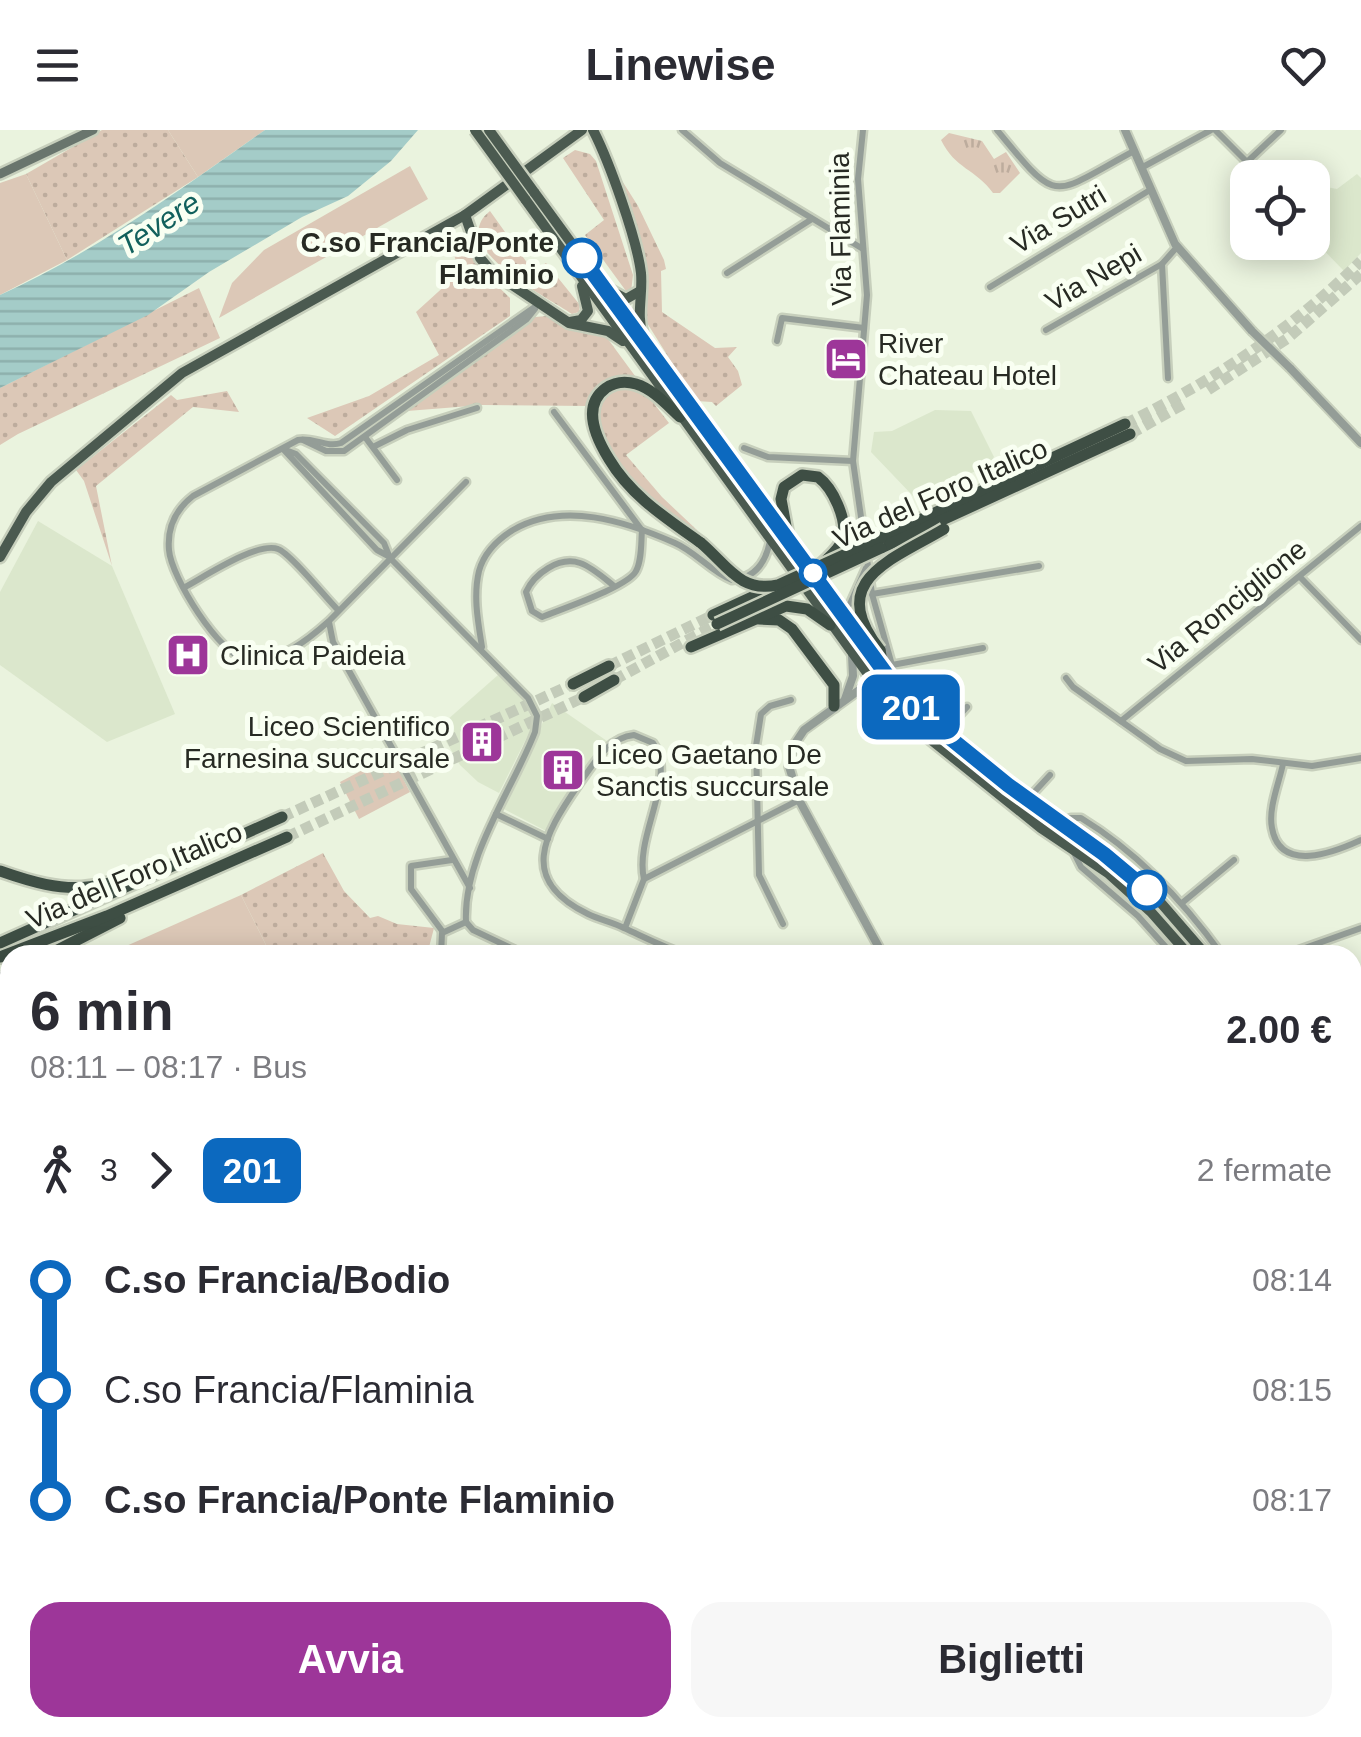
<!DOCTYPE html>
<html lang="it">
<head>
<meta charset="utf-8">
<style>
  :root { --surface:#fff; --page:#f7f7f7; --text:#2b2b33; --muted:#7c7c81; --accent:#9d3699 }
  body { margin:0; font-family:Helvetica,sans-serif; background:var(--page); color:var(--text); height:100vh; display:flex; flex-direction:column; font-size:38px; white-space:nowrap }
  * { box-sizing:border-box; margin:0 }
  p { font-size:32px; color:var(--muted) }
  .icon { flex:none; width:55px; height:55px; fill:none; stroke:currentColor; stroke-width:2; stroke-linecap:round; stroke-linejoin:round }
  .map { position:relative; flex:1; overflow:hidden }
  .drawer { position:absolute; left:0px; top:815px; width:1362px; height:792px; display:flex; flex-direction:column; background:var(--surface); border-radius:30px 30px 0 0; box-shadow:0 5px 25px #0003 }
  .drawer>* { flex:none }
  .badge { padding:0 20px; border-radius:15px; font-size:35px; line-height:65px }
  .controls { position:absolute; left:1230px; top:30px; display:grid; gap:20px }
  .controls a { display:grid; place-items:center; width:100px; height:100px; border-radius:20px; background:var(--surface); box-shadow:0 5px 25px #0003; font-size:50px }
  .map>.badge { position:absolute; translate:-50% -50%; box-shadow:0 0 0 5px #fff }
  .legs { display:flex; align-items:center; gap:15px; height:110px; padding:0 30px; font-size:32px }
  .legs p { margin-inline-start:auto }
  .overview { display:flex; align-items:center; justify-content:space-between; height:170px; padding:0 30px }
  h1 { font-size:55px; font-weight:700; line-height:75px }
  .cta { display:flex; gap:20px; margin-top:auto; padding:20px 30px }
  .cta a { flex:1; height:115px; border-radius:30px; background:var(--accent); color:#fff; font-size:40px; font-weight:700; line-height:115px; text-align:center }
  .cta a+a { background:var(--page); color:var(--text) }
  ul { padding:0 30px; list-style:none }
  li { display:flex; align-items:center; gap:35px; height:110px; font-size:38px }
  li i { display:grid; place-items:center; width:15px; height:100%; margin:0 12px; background:currentColor }
  li i::after { content:''; width:25px; height:25px; margin:-12px; border:8px solid; border-radius:50%; background:var(--surface) }
  li p { margin-inline-start:auto }
  li:first-child i { background:linear-gradient(#0000 50%,currentColor 0) }
  li:last-child i { background:linear-gradient(currentColor 50%,#0000 0) }
  header { display:flex; justify-content:space-between; align-items:center; height:130px; padding:0 30px; background:var(--surface); font-size:45px; font-weight:700 }
  .map>svg:first-child { display:block }
  .built { fill:#dbe7cc }
  .grass { fill:url(#grass-dots) }
  .park { fill:url(#park-tufts) }
  .garden { fill:#dcc8b7 }
  .water { fill:url(#water-rules) }
  .lines { fill:none; stroke-linecap:round; stroke-linejoin:round }
  .trunk-tunnel { stroke:#c3cbb9; stroke-width:11; stroke-dasharray:11 5.5; stroke-linecap:butt }
  .pedestrian-casing { stroke:#c7cfbc; stroke-width:10 }
  .minor-casing { stroke:#c7cfbc; stroke-width:11 }
  .tertiary-casing { stroke:#c7cfbc; stroke-width:12 }
  .secondary-casing { stroke:#c7cfbc; stroke-width:14 }
  .primary-casing { stroke:#c7cfbc; stroke-width:15 }
  .trunk-casing { stroke:#c7cfbc; stroke-width:16 }
  .pedestrian { stroke:#949d97; stroke-width:5 }
  .minor { stroke:#949d97; stroke-width:6 }
  .tertiary { stroke:#949d97; stroke-width:8 }
  .secondary { stroke:#69756d; stroke-width:9 }
  .primary { stroke:#4b5a50; stroke-width:10 }
  .trunk { stroke:#3e4e44; stroke-width:11 }
  .tertiary-bridge-casing { stroke:#c7cfbc; stroke-width:12; stroke-linecap:butt }
  .primary-bridge-casing { stroke:#c7cfbc; stroke-width:15; stroke-linecap:butt }
  .trunk-bridge-casing { stroke:#c7cfbc; stroke-width:16; stroke-linecap:butt }
  .tertiary-bridge { stroke:#949d97; stroke-width:8 }
  .primary-bridge { stroke:#4b5a50; stroke-width:10 }
  .trunk-bridge { stroke:#3e4e44; stroke-width:11 }
  .line-1-casing { stroke:#fff; stroke-width:22 }
  .line-1 { stroke:#0c69bf; stroke-width:15 }
  .stop-1-dot { fill:#fff; stroke:#0c69bf; stroke-width:5 }
  .labels { text-anchor:middle; stroke-width:10; stroke-linejoin:round; paint-order:stroke }
  .street-label { font-size:28px; fill:#272a23; stroke:#f9fff2 }
  .stop-label { font-size:28px; font-weight:bold; fill:#272a23; stroke:#f9fff2; text-anchor:end }
  .poi-label { font-size:28px; fill:#272a23; stroke:#f9fff2; text-anchor:start }
  .water-label { font-size:30px; font-style:italic; fill:#11605c; stroke:#f9fff2 }
</style>
</head>
<body>
<header><svg class="icon" aria-label="menu" viewBox="0 0 24 24"><path d="M4 6h16M4 12h16M4 18h16"/></svg>Linewise<svg class="icon" aria-label="heart" viewBox="0 0 24 24"><path d="M12 20l-8-8c-3-5 5-10 8-4 3-6 11-1 8 4z"/></svg></header>
<div class="map">
<svg width="1361" height="1607" viewBox="0 0 1361 1607">
  <defs>
    <pattern id="grass-dots" width="8" height="8" patternUnits="userSpaceOnUse" patternTransform="scale(2.5)"><rect width="8" height="8" fill="#dcc8b7"/><path d="M2 2h.1M6 6h.1" fill="none" stroke="#bdac9d" stroke-width="1.8" stroke-linecap="round"/></pattern>
    <pattern id="park-tufts" width="24" height="20" patternUnits="userSpaceOnUse" patternTransform="scale(2.5)"><rect width="24" height="20" fill="#dcc8b7"/><path d="M3 7l-1-3M5 7V3M7 7l1-3M15 17l-1-3M17 17v-4M19 17l1-3" fill="none" stroke="#bdac9d"/></pattern>
    <pattern id="water-rules" width="6" height="5" patternUnits="userSpaceOnUse" patternTransform="scale(2.5)"><rect width="6" height="5" fill="#a4ccc8"/><path d="M0 2.5h6" fill="none" stroke="#8dafac"/></pattern>
  </defs>
  <rect width="100%" height="100%" fill="#eaf3de"/>
  <g class="built">
    <polygon points="1357,44 1361,48 1361,123 1344,141 1313,109 1313,51 1316,55 1337,59"/>
    <polygon points="935,280 971,281 994,327 988,336 914,367 871,322 874,302 892,301"/>
    <polygon points="38,391 112,436 175,584 107,612 0,535 0,462"/>
    <polygon points="498,545 526,571 533,595 499,663 478,652 460,635 438,598"/>
    <polygon points="552,573 607,611 571,656 546,701 502,678"/>
  </g>
  <g class="grass">
    <polygon points="102,0 168,0 198,47 67,130 26,44"/>
    <polygon points="575,20 590,24 596,31 633,145 631,162 626,161 585,105 604,90 563,28"/>
    <path d="M619 46 638 76 664 130 666 139 661 141 662 182 715 218 737 217 728 227 738 241 742 255 716 276 712 272 696 271 642 185C653 135 634 94 619 46Z"/>
    <path d="M490 81 533 141 546 133 580 175 579 182 572 184C547 167 445 117 490 81Z"/>
    <polygon points="459,106 481,140 510,168 510,186 335,306 307,288 369,266 439,225 416,182 460,142 449,111"/>
    <polygon points="199,158 220,208 18,304 0,315 0,258"/>
    <polygon points="547,186 566,197 605,205 638,250 628,248 589,276 483,275 407,281 535,187"/>
    <path d="M621 256 645 262 669 293 626 325 662 367 698 401C661 384 549 287 621 256Z"/>
    <polygon points="227,261 239,282 193,277 96,356 112,436 84,351 76,340 171,265 177,270"/>
    <polygon points="323,723 344,761 370,788 378,786 397,794 434,798 427,825 271,825 241,765"/>
    <polygon points="0,1206 10,1208 10,1390 0,1388"/>
  </g>
  <path class="park" d="M949 3 982 11 994 29 1006 22 1020 43 1000 63H993C976 39 955 39 941 10Z"/>
  <g class="garden">
    <polygon points="168,0 265,0 198,47"/>
    <polygon points="410,36 428,69 219,188 232,153 264,120"/>
    <polygon points="26,44 67,130 0,165 0,53"/>
    <polygon points="391,625 410,662 359,689 340,652"/>
    <polygon points="241,765 271,825 106,825"/>
    <polygon points="10,868 10,1056 0,1054 4,871"/>
    <polygon points="0,1068 10,1071 10,1184 0,1182"/>
    <polygon points="0,1388 10,1390 10,1598 60,1598 42,1607 0,1607"/>
  </g>
  <path class="water" d="M265 0H418L391 31 348 66 302 87 209 142 148 185 0 258V165C94 123 181 59 265 0Z"/>
  <g class="lines">
    <g class="trunk-tunnel">
      <polyline points="1208,260 1288,208 1361,144"/>
      <path d="M1125 294C1213 251 1291 200 1361 131"/>
      <polyline points="1130,304 1187,272"/>
      <polyline points="609,536 713,485"/>
      <polyline points="614,550 717,494"/>
      <polyline points="282,687 573,554"/>
      <polyline points="287,707 584,567"/>
    </g>
    <defs>
      <polyline id="pedestrian" points="919,1599 928,1607"/>
      <g id="minor">
        <polyline points="682,0 720,33 863,119"/>
        <polyline points="863,0 858,49 867,165 853,331 872,464 892,535 886,540"/>
        <path d="M997 0C1060 77 1050 66 1134 21"/>
        <polyline points="1215,0 1247,32 1281,0"/>
        <polyline points="1141,38 1211,0"/>
        <polyline points="727,143 812,89"/>
        <polyline points="990,157 1150,60"/>
        <polyline points="1046,200 1162,134"/>
        <polyline points="777,211 782,188 864,198"/>
        <polyline points="1168,248 1162,134 1177,117"/>
        <polyline points="554,282 641,399"/>
        <polyline points="365,307 397,350"/>
        <polyline points="303,310 326,321 344,321 527,189 535,179"/>
        <polyline points="373,317 407,300 477,278"/>
        <polyline points="744,318 768,327 853,331"/>
        <path d="M283 319 296 324 384 413 390 428 528 568 537 586 535 602C512 661 463 727 466 792"/>
        <polyline points="283,319 377,420 390,427"/>
        <path d="M466 352 329 491C309 509 277 535 247 530 220 526 171 447 169 420 167 397 175 380 193 366L298 310C313 307 327 318 341 313L539 174"/>
        <polyline points="1300,447 1361,510"/>
        <path d="M614 456C604 448 592 437 580 433 559 426 534 444 526 462L532 481 542 487C561 479 628 457 636 441 642 430 641 412 642 400"/>
        <path d="M185 457C204 447 258 411 278 419 290 423 326 468 338 480"/>
        <polyline points="872,464 1039,436"/>
        <polyline points="839,475 845,477 850,474 866,438"/>
        <polyline points="329,492 333,512 470,758"/>
        <path d="M482 517C478 492 473 466 479 441 484 423 497 410 513 400 563 371 625 391 675 413 696 422 711 442 732 450 755 448 766 432 770 411"/>
        <polyline points="892,535 983,518"/>
        <polyline points="1066,548 1073,557 1160,619 1186,631 1252,629 1312,636 1361,628"/>
        <polyline points="1121,591 1361,396"/>
        <polyline points="944,602 967,577"/>
        <path d="M1283 634C1279 653 1268 679 1272 698 1280 744 1335 722 1361 710"/>
        <polyline points="1027,670 1050,645"/>
        <polyline points="496,684 548,709"/>
        <path d="M1061 693 1071 688H1081C1137 722 1184 772 1222 825"/>
        <polyline points="1072,719 1081,737 1138,786 1173,825"/>
        <path d="M644 749C634 706 678 648 653 613L634 605C607 608 594 634 579 654 543 706 518 750 588 784 600 790 613 792 624 798 646 808 663 817 687 825"/>
        <polyline points="644,749 799,670"/>
        <polyline points="1182,773 1234,730"/>
        <polyline points="466,792 473,800 526,825"/>
        <polyline points="783,794 759,745 756,616 761,584 770,576 791,570"/>
        <polyline points="625,798 644,749"/>
        <polyline points="443,802 411,759 411,736 452,730"/>
        <polyline points="441,825 442,803 466,792"/>
        <polyline points="1285,825 1361,798"/>
        <polyline points="0,1058 10,1060"/>
        <polyline points="1352,1176 1361,1168"/>
        <polyline points="1352,1257 1361,1251"/>
        <polyline points="1352,1272 1361,1270"/>
        <polyline points="1352,1399 1361,1402"/>
        <polyline points="1348,1598 1348,1607"/>
        <polyline points="903,1606 918,1598"/>
        <polyline points="851,1607 880,1598"/>
        <polyline points="1097,1607 1112,1598"/>
        <polyline points="1163,1607 1168,1598"/>
        <polyline points="1254,1607 1263,1598"/>
      </g>
      <g id="tertiary">
        <polyline points="1125,0 1175,114 1252,201"/>
        <polyline points="1290,238 1361,313"/>
        <polyline points="845,569 853,546 852,525"/>
        <polyline points="883,825 799,670 789,636 794,615 804,600 884,542"/>
        <polyline points="704,1607 713,1598"/>
      </g>
      <g id="secondary">
        <polyline points="0,44 93,0"/>
        <polyline points="1352,1118 1361,1115"/>
      </g>
      <g id="primary">
        <path d="M593 0C609 31 637 109 641 143 643 165 636 185 643 206"/>
        <polyline points="534,62 908,574 1042,682 1121,737 1161,773 1206,825"/>
        <polyline points="525,69 894,580 1041,698 1108,743 1151,782 1189,825"/>
        <polyline points="465,85 480,128 491,141 569,193 608,201 623,211"/>
        <polyline points="608,159 626,169 640,161"/>
        <polyline points="570,192 581,190 588,181 582,156"/>
        <polyline points="0,427 26,382 51,352 182,243 465,85 582,0"/>
        <polyline points="1352,1220 1361,1236"/>
        <polyline points="1352,1257 1361,1264"/>
        <polyline points="1352,1443 1361,1532"/>
      </g>
      <g id="trunk">
        <path d="M680 287C667 275 653 259 636 254 626 251 615 252 606 258 581 276 596 308 609 329 631 366 666 388 701 413"/>
        <polyline points="881,408 1125,294"/>
        <path d="M789 412 781 369 784 357 802 345 818 347C833 358 847 389 843 407 841 418 830 426 822 434"/>
        <polyline points="881,418 1130,304"/>
        <polyline points="713,485 774,457"/>
        <polyline points="759,489 779,490 792,499 834,555 834,576"/>
        <polyline points="691,517 786,476 807,479 830,495"/>
        <polyline points="880,520 884,542"/>
        <polyline points="573,554 609,536"/>
        <polyline points="584,567 614,550"/>
        <path d="M0 741C71 766 93 762 162 734"/>
        <polyline points="0,813 282,687"/>
        <polyline points="48,825 120,788"/>
        <polyline points="0,827 107,786 287,707"/>
        <polyline points="0,849 10,844"/>
      </g>
    </defs>
    <use href="#pedestrian" class="pedestrian-casing"/>
    <use href="#minor" class="minor-casing"/>
    <use href="#tertiary" class="tertiary-casing"/>
    <use href="#secondary" class="secondary-casing"/>
    <use href="#primary" class="primary-casing"/>
    <use href="#trunk" class="trunk-casing"/>
    <use href="#pedestrian" class="pedestrian"/>
    <use href="#minor" class="minor"/>
    <use href="#tertiary" class="tertiary"/>
    <use href="#secondary" class="secondary"/>
    <use href="#primary" class="primary"/>
    <use href="#trunk" class="trunk"/>
    <defs>
      <polyline id="tertiary-bridge" points="1252,201 1290,238"/>
      <g id="primary-bridge">
        <polyline points="475,0 525,69"/>
        <polyline points="489,0 534,62"/>
      </g>
      <g id="trunk-bridge">
        <path d="M701 413C727 435 740 463 778 455L881 408"/>
        <polyline points="717,494 881,418"/>
        <path d="M880 520C825 450 892 430 944 399"/>
      </g>
    </defs>
    <use href="#tertiary-bridge" class="tertiary-bridge-casing"/>
    <use href="#primary-bridge" class="primary-bridge-casing"/>
    <use href="#trunk-bridge" class="trunk-bridge-casing"/>
    <use href="#tertiary-bridge" class="tertiary-bridge"/>
    <use href="#primary-bridge" class="primary-bridge"/>
    <use href="#trunk-bridge" class="trunk-bridge"/>
  </g>
  <g class="lines">
    <defs>
      <polyline id="line-1" points="582,128 908,574 1008,655 1104,724 1147,760"/>
    </defs>
    <use href="#line-1" class="line-1-casing"/>
    <use href="#line-1" class="line-1"/>
  </g>
  <defs>
    <symbol id="hotel-square" viewBox="-11 -11 22 22"><rect x="-9" y="-9" width="18" height="18" rx="4" fill="#9d3699" stroke="#f9fff2"/><path d="M-6-4.5h1.5V1H6V5H4.5V3h-9V5H-6ZM-4 0a1.8 1.8 0 1 1 3.6 0ZM.5 0V-2.5h3Q6-2.5 6 0Z" fill="#fff"/></symbol>
    <symbol id="hospital-square" viewBox="-11 -11 22 22"><rect x="-9" y="-9" width="18" height="18" rx="4" fill="#9d3699" stroke="#f9fff2"/><path d="M-5-5h3v3.5h4V-5h3V5h-3V1.5h-4V5h-3Z" fill="#fff"/></symbol>
    <symbol id="building-square" viewBox="-11 -11 22 22"><rect x="-9" y="-9" width="18" height="18" rx="4" fill="#9d3699" stroke="#f9fff2"/><path d="M-4-6H4V6H1V3H-1V6H-4ZM-2.5-4.3h1.7v1.8h-1.7ZM.8-4.3h1.7v1.8H.8ZM-2.5-1h1.7V.8h-1.7ZM.8-1h1.7V.8H.8Z" fill="#fff"/></symbol>
  </defs>
  <g fill-rule="evenodd">
    <use href="#hotel-square" x="821" y="204" width="50" height="50"/>
    <use href="#hospital-square" x="163" y="500" width="50" height="50"/>
    <use href="#building-square" x="457" y="587" width="50" height="50"/>
    <use href="#building-square" x="538" y="615" width="50" height="50"/>
  </g>
  <g class="stop-1-dot">
    <circle cx="582" cy="128" r="18"/>
    <circle cx="813" cy="443" r="12"/>
    <circle cx="1147" cy="760" r="18"/>
  </g>
  <g class="labels">
    <g class="street-label">
      <text transform="translate(1058 89) rotate(-31)" y="10">Via Sutri</text>
      <text transform="translate(840 99) rotate(-91)" y="10">Via Flaminia</text>
      <text transform="translate(1093 147) rotate(-30)" y="10">Via Nepi</text>
      <text transform="translate(940 363) rotate(-24)" y="10">Via del Foro Italico</text>
      <text transform="translate(1227 476) rotate(-39)" y="10">Via Ronciglione</text>
      <text transform="translate(134 745) rotate(-23)" y="10">Via del Foro Italico</text>
    </g>
    <g class="stop-label">
      <text x="554" y="122">C.so Francia/Ponte<tspan x="554" dy="32">Flaminio</tspan></text>
    </g>
    <g class="poi-label">
      <text x="878" y="223">River<tspan x="878" dy="32">Chateau Hotel</tspan></text>
      <text x="220" y="535">Clinica Paideia</text>
      <text x="450" y="606" text-anchor="end">Liceo Scientifico<tspan x="450" dy="32">Farnesina succursale</tspan></text>
      <text x="596" y="634">Liceo Gaetano De<tspan x="596" dy="32">Sanctis succursale</tspan></text>
    </g>
    <g class="water-label">
      <text transform="translate(159 94) rotate(-33)" y="10">Tevere</text>
    </g>
  </g>
</svg>
<div class="controls">
<a><svg class="icon" aria-label="locate" viewBox="0 0 24 24"><circle cx="12" cy="12" r="6"/><path d="M12 2v4M12 18v4M2 12h4M18 12h4"/></svg></a>
</div>
<b class="badge" style="left:911px;top:577px;background:#0c69bf;color:#fff">201</b>
<section class="drawer">
<div class="overview"><div><h1>6 min</h1><p>08:11 – 08:17 · Bus</p></div><b>2.00 €</b></div>
<div class="legs"><svg class="icon" aria-label="walk" viewBox="0 0 24 24"><circle cx="13" cy="4" r="2"/><path d="M13 8l-2 6 4 7M11 14l-3 7M7 12l3-4h3l4 4"/></svg>3<svg class="icon" aria-label="forward" viewBox="0 0 24 24"><path d="M9 5l7 7-7 7"/></svg><b class="badge" style="background:#0c69bf;color:#fff">201</b><p>2 fermate</p></div>
<ul>
<li><i style="color:#0c69bf"></i><b>C.so Francia/Bodio</b><p>08:14</p></li>
<li><i style="color:#0c69bf"></i><span>C.so Francia/Flaminia</span><p>08:15</p></li>
<li><i style="color:#0c69bf"></i><b>C.so Francia/Ponte Flaminio</b><p>08:17</p></li>
</ul>
<div class="cta"><a>Avvia</a><a>Biglietti</a></div>
</section>
</div>
</body>
</html>
